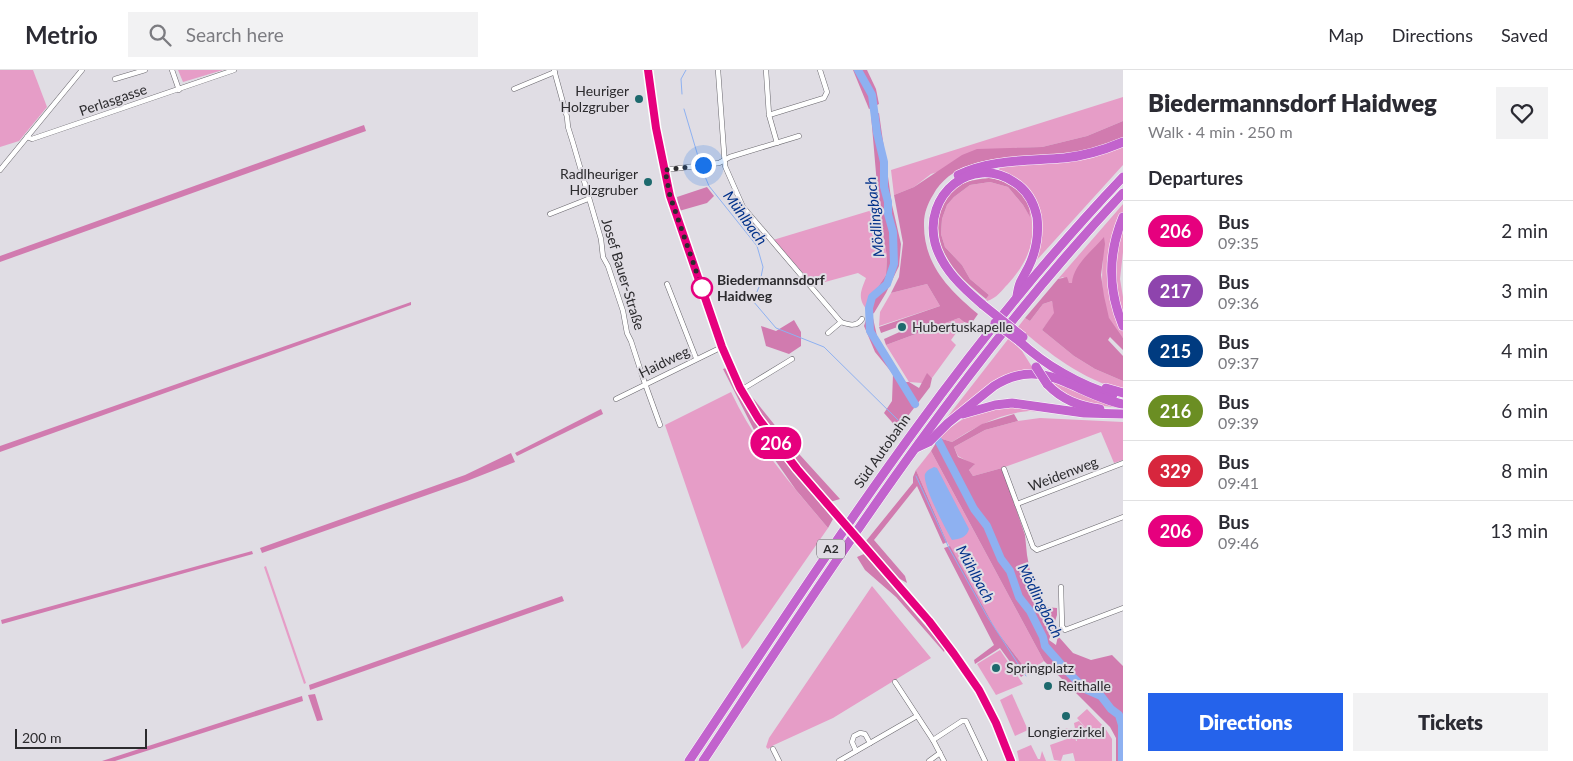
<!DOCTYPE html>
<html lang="en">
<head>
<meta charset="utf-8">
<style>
  :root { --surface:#fff; --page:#f2f2f3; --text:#2b2b33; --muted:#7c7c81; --line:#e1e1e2; --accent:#2563eb }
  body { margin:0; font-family:Lato,sans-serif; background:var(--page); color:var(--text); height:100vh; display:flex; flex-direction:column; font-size:19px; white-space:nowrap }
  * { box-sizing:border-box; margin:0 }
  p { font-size:16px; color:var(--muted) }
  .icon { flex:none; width:28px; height:28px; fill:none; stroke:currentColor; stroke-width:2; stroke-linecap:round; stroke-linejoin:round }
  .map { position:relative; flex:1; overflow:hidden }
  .details { display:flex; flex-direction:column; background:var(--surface); width:450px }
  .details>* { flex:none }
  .badge { padding:0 10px; border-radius:16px; font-size:18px; line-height:32px }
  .scale { position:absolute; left:15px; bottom:12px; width:132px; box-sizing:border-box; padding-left:5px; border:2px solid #2c2b2e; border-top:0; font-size:14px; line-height:18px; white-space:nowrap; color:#2c2b2e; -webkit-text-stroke:4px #e0dde4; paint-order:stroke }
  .you { position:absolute; width:25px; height:25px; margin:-12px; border:4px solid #fff; border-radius:50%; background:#1a73e8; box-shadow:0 0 0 8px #1a73e833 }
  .map>.badge { position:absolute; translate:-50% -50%; box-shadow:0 0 0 2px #fff }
  h2 { padding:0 25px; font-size:19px; line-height:45px }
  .round { display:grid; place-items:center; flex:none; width:52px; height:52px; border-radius:0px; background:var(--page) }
  .head { display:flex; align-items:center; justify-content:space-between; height:85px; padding:0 25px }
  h1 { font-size:24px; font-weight:800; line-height:38px }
  .button { display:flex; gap:10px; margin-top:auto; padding:10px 25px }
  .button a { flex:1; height:58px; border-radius:0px; background:var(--accent); color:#fff; font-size:20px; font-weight:800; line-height:58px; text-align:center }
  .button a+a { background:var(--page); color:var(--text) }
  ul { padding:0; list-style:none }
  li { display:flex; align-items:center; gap:15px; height:60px; padding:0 25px; border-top:1px solid var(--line) }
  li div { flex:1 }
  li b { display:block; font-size:19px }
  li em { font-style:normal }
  li .badge { min-width:55px; font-weight:700; text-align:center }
  header { display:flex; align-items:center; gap:30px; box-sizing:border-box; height:70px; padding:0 25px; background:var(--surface); border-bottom:1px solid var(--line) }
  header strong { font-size:24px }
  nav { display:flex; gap:28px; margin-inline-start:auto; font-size:18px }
  .search { width:350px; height:45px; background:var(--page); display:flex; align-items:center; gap:12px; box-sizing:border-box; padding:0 18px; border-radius:0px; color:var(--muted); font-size:19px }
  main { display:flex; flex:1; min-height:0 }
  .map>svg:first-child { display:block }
  .green { fill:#e69dc7 }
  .forest { fill:#d17baf }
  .water { fill:#8eb1f1 }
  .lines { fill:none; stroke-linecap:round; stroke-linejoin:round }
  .stream { stroke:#8eb1f1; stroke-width:1 }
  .river { stroke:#8eb1f1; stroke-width:8 }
  .minor-casing { stroke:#68666c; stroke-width:5.5 }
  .tertiary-casing { stroke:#68666c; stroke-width:7 }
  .motorway-casing { stroke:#fff; stroke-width:10 }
  .minor { stroke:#fff; stroke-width:4.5 }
  .tertiary { stroke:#fff; stroke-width:5.5 }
  .motorway { stroke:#c263cd; stroke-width:9 }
  .tertiary-bridge-casing { stroke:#68666c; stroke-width:7; stroke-linecap:butt }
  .motorway-bridge-casing { stroke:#fff; stroke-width:10; stroke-linecap:butt }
  .tertiary-bridge { stroke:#fff; stroke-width:5.5 }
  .motorway-bridge { stroke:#c263cd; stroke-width:9 }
  .line-casing { stroke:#fff; stroke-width:11 }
  .line { stroke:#e6007e; stroke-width:8 }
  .walk { stroke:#2c2b2e; stroke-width:5; stroke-dasharray:0 9 }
  .poi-dot { fill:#1d696d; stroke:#e0dde4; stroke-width:2 }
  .stop-dot { fill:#fff; stroke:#e6007e; stroke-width:2.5 }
  .labels { text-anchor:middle; stroke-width:4; stroke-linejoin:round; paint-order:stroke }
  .shield { fill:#e0dde4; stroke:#626065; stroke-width:1 }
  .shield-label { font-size:12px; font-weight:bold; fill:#2c2b2e }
  .poi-label { font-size:14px; fill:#2c2b2e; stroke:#e0dde4; text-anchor:start }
  .street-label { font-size:14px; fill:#2c2b2e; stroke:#e0dde4 }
  .stop-label { font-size:14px; font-weight:bold; fill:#2c2b2e; stroke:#e0dde4; text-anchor:start }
  .water-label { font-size:15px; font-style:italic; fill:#02328a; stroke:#e0dde4 }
</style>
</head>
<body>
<header>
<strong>Metrio</strong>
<div class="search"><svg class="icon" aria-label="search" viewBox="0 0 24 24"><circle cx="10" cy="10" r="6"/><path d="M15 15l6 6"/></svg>Search here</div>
<nav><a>Map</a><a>Directions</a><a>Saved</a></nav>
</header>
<main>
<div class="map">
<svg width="1123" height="691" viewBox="0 0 1123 691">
  <rect width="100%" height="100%" fill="#e0dde4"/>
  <g class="green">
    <polygon points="0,0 33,0 47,37 19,71 0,77"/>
    <polygon points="178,0 223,0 183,12"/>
    <polygon points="1123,27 1123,51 1087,66 1042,77 1013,78 931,104 914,117 894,125 891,100"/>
    <polygon points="1123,75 1123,95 1035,192 1037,135 1000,103 999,99 1005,94"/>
    <path d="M990 112 1008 117 1023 135 1029 145V134C1037 168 1031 188 1008 214 1001 221 997 228 987 231L986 229 989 225 970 209 962 195 945 177 941 164 942 149 947 135 954 127 970 115Z"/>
    <path d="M1123 134V142L1112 176 1117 250 1123 262V268C1118 262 1112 256 1109 249 1102 231 1101 209 1103 190L1072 213H1069L1063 207 1058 209Z"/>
    <path d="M879 138 887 187 886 205 872 226 867 240C857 228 861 221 866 208L858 203 814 215 773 170Z"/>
    <polygon points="1123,155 1123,182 1120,209 1123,227 1123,249 1119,236 1114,193"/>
    <polygon points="927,214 940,236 879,256 880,242 891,223"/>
    <path d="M1052 231 1055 243 1042 260 1074 286 1095 299 1123 311V320C1081 309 1050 284 1018 257L1025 248 1030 251 1043 234Z"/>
    <polygon points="959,248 964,252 951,270 956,275 932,308 927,304 922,313 909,312 886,275"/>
    <polygon points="1009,268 1022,281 1034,300 1026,300 945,350"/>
    <polygon points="1052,311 1123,337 1123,338 1085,334 1051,316"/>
    <path d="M731 322C756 375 791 414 828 458L748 573 742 579 665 355Z"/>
    <path d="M1015 336 1049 342C1042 342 1036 341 1029 341 1001 343 974 357 952 372L939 368C965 343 981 340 1015 336Z"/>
    <polygon points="1040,348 1123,352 1123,390 1114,393 1101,362 1002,398 973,406 969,400 974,395 958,386 954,377 985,360 1018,351"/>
    <polygon points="931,381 1044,591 1028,602 996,560 947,472 916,400"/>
    <polygon points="266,496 306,613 304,614 264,497"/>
    <polygon points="872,516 931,588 833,648 774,675 768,679 766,677 769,668"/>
    <polygon points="1000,580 1023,614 996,625 977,594"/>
    <polygon points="1012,624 1028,660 1015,666 1000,630"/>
    <polygon points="1087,639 1105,658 1112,669 1112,691 1075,691 1073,683 1063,685 1061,691 1054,690 1050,675 1067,669 1064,659 1069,658 1073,660 1076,671 1077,671 1074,653 1079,651 1094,667 1077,648"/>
    <polygon points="1031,675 1038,689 1040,689 1042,681 1046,691 1019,691 1017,681"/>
  </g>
  <g class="forest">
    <polygon points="853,0 867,0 876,19 879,34 869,39"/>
    <polygon points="879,43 892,135 901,174 899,196 886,223 874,243 866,247 867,240 872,226 886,205 887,187 879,138 871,45"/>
    <path d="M1123 51V68C1106 75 1090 80 1072 83 1028 90 959 78 933 125 928 133 924 143 924 153 923 194 949 220 978 244L971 254 964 252 959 248 886 275 884 269 904 260 903 255 881 263 879 257 940 236 927 214 891 223 899 207 903 173 894 125 914 117 962 85 977 79 1042 77 1087 66Z"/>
    <polygon points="364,55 366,61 0,192 0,186"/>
    <path d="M989 108C1004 110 1023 118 1029 134 1030 137 1029 143 1030 147L1023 135 1008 117 990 112 970 115 954 127 947 135 942 149 941 164 945 177 962 195 970 209 989 225 986 229C970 216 953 202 944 182 933 159 937 128 962 114 970 110 980 109 989 108Z"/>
    <polygon points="707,117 714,126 707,133 679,141 677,127"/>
    <path d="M1104 167 1105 174 1101 205 1104 226 1109 248 1123 268V280L1110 267 1108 270 1123 286V311L1095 299 1074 286 1042 260 1054 243 1052 231 1043 234 1030 251 1025 248 1058 209 1067 207 1069 213H1072C1073 195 1093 180 1104 167Z"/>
    <polygon points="411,232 411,235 0,382 0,376"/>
    <polygon points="873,248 877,266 904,312 909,312 919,318 927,303 932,308 930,317 898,359 884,343 892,331 893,304 875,282 864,256 866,250"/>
    <polygon points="794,250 801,262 801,276 789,284 766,276 761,256 776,261"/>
    <polygon points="726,298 742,331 772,376 833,449 828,458 796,420 754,360 723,299"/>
    <polygon points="753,328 790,374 840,429 830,432 803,401 763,349"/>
    <polygon points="601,339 603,344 517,386 515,383"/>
    <polygon points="1014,344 1018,351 985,360 954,377 958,387 975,394 969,400 973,406 1002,398 1025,465 1027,485 1034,523 1045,537 1057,538 1057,545 1049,570 1056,575 1058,566 1073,583 1091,590 1112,585 1123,596 1123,691 1116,691 1116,668 1110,657 1044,591 931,381 939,368 952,372 982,354"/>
    <polygon points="511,383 515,392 467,411 262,483 260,478 465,405"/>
    <polygon points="916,400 947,472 943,474 917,416 874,470 905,506 907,513 893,505 866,471 913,413 913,407"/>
    <polygon points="950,476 996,560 1028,602 1021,607 1000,578 975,594 974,590 994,575 944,478"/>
    <polygon points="252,481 253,484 2,554 1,550"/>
    <polygon points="864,484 945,579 944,582 896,527 865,500 857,487"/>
    <polygon points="562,526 564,531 310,620 309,615"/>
    <polygon points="315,624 323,650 317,651 308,625"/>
    <polygon points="302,626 303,631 115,691 102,691"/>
  </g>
  <path class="water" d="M934 397 937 398 969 459C967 467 960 469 952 470 946 460 922 415 925 404 927 400 930 399 934 397Z"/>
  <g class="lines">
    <g class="stream">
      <polyline points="682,24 681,9 686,0"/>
      <polyline points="684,39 700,93"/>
      <polyline points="701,97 709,116 757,176 763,197 759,217 753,231 776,258 824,277 898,350"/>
      <polyline points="916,406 949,478 987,546 1026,606"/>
    </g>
    <g class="river">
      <polyline points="858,0 872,25 877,63 884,92 884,117 888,132 888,144 893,162 894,194 887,214 872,227 869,238 870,261 915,334"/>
      <polyline points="938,370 974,439 987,456 1001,489 1010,501 1019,527 1030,541 1043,567 1045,576 1067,601 1085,619 1101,626 1111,639 1119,645 1122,655 1122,691"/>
    </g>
    <defs>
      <g id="minor">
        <polyline points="172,0 179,20"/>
        <polyline points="554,0 567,47 568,57 573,73 601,169 603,187 608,196 623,241 627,263 631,271 643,308 660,355"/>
        <path d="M718 0 725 96 743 137 841 252C849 255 857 257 862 249"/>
        <polyline points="766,0 769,45 777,73"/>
        <polyline points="115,9 145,0"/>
        <polyline points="514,19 555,2"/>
        <polyline points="769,45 824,28 827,22 820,0"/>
        <polyline points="27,67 32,69 234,0"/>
        <polyline points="0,100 82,0"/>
        <polyline points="665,100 719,93 730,87 799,66"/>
        <polyline points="550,144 588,129"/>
        <polyline points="667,214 696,288"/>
        <polyline points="828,263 841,252"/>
        <polyline points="740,318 746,317 792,289"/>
        <polyline points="616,329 722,277"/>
        <polyline points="1004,399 1033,477 1037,480 1123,447"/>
        <polyline points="1017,434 1123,393"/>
        <polyline points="1061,517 1062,556 1065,560 1123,538"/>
        <polyline points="895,612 933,670 944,691"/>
        <polyline points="933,670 962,651 966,651 985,691"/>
        <polyline points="773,679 779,691"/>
        <polyline points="856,681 852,672 854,666 860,663 865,664 870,673"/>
        <polyline points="839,691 917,646"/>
        <polyline points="929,691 940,683"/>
      </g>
      <g id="tertiary">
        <polyline points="648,0 656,58 670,126 722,277 740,318 758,348 797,399 831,439"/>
        <path d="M869 482C924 547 984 609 1011 691"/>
      </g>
      <g id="motorway">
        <path d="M958 105C991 89 1028 91 1064 88 1084 86 1104 80 1123 72"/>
        <path d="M1123 147C1108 183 1108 220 1123 256"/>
        <path d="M983 235C963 218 942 199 935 173 923 125 971 84 1014 112 1027 120 1034 132 1037 147 1039 165 1036 182 1028 198 1021 211 1019 212 1017 226"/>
        <path d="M1019 271C1045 295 1079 315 1113 325"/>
        <path d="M1047 314C1062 330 1079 336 1100 339"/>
        <polyline points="1106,318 1123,323"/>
        <polyline points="963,344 995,335 1012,333 1084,343 1123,344"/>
        <path d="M916 378 929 372 948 353 994 316C1044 284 1075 325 1123 334"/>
        <path d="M689 691C824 489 955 283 1123 107"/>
        <path d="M703 691C833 495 961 295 1123 123"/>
      </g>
    </defs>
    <use href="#minor" class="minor-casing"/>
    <use href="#tertiary" class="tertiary-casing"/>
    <use href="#motorway" class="motorway-casing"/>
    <use href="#minor" class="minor"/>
    <use href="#tertiary" class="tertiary"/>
    <use href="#motorway" class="motorway"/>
    <defs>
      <polyline id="tertiary-bridge" points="831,439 869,482"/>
      <g id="motorway-bridge">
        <polyline points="983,235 1023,267"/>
        <polyline points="995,253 1019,271"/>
        <polyline points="1036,297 1047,314"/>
      </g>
    </defs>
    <use href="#tertiary-bridge" class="tertiary-bridge-casing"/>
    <use href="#motorway-bridge" class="motorway-bridge-casing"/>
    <use href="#tertiary-bridge" class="tertiary-bridge"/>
    <use href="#motorway-bridge" class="motorway-bridge"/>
  </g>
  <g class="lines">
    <defs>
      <polyline id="line" points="648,0 656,58 670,126 722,277 740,318 758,348 797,399 929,551 954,584 979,620 996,653 1011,691"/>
    </defs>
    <use href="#line" class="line-casing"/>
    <use href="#line" class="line"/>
    <polyline class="walk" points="702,218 670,126 665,100 703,95"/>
  </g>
  <g class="poi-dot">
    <circle cx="639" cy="29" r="5"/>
    <circle cx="648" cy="112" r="5"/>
    <circle cx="902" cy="257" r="5"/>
    <circle cx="996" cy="598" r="5"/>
    <circle cx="1048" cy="616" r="5"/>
    <circle cx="1066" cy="646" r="5"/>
  </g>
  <circle class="stop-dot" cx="702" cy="218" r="10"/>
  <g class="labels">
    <rect class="shield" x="817" y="469.5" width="28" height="19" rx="4"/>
    <g class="shield-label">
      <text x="831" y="483">A2</text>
    </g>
    <g class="poi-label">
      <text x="629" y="26" text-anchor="end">Heuriger<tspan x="629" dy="16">Holzgruber</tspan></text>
      <text x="638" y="109" text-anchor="end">Radlheuriger<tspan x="638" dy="16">Holzgruber</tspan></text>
      <text x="912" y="262">Hubertuskapelle</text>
      <text x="1006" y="603">Springplatz</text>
      <text x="1058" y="621">Reithalle</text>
      <text x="1066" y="667" text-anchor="middle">Longierzirkel</text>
    </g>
    <g class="street-label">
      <text transform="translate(113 30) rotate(-19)" y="5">Perlasgasse</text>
      <text transform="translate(623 204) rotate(73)" y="5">Josef Bauer-Straße</text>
      <text transform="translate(664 292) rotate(-26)" y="5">Haidweg</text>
      <text transform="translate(882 381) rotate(-55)" y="5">Süd Autobahn</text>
      <text transform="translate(1063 404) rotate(-21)" y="5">Weidenweg</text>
    </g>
    <g class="stop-label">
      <text x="717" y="215">Biedermannsdorf<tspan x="717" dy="16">Haidweg</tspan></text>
    </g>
    <g class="water-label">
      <text transform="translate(875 147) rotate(-96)" y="5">Mödlingbach</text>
      <text transform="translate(745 148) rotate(54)" y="5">Mühlbach</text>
      <text transform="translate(975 504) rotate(61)" y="5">Mühlbach</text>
      <text transform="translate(1040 531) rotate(63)" y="5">Mödlingbach</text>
    </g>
  </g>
</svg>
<div class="scale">200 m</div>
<div class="you" style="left:703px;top:95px"></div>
<b class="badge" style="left:776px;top:373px;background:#e6007e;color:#fff">206</b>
</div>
<section class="details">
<div class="head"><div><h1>Biedermannsdorf Haidweg</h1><p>Walk · 4 min · 250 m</p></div><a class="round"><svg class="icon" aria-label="heart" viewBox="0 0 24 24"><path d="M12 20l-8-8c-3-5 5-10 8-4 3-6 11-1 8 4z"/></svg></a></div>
<h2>Departures</h2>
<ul>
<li><span class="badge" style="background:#e6007e;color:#fff">206</span><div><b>Bus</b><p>09:35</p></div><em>2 min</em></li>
<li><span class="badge" style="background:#8e44ad;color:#fff">217</span><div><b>Bus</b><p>09:36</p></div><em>3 min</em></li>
<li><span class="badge" style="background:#003b80;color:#fff">215</span><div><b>Bus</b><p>09:37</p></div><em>4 min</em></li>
<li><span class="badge" style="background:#6b8e23;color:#fff">216</span><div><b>Bus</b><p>09:39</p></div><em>6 min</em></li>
<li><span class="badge" style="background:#d7263d;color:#fff">329</span><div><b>Bus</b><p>09:41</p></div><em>8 min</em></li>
<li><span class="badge" style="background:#e6007e;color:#fff">206</span><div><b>Bus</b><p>09:46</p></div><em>13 min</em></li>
</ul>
<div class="button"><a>Directions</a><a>Tickets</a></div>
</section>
</main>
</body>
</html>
